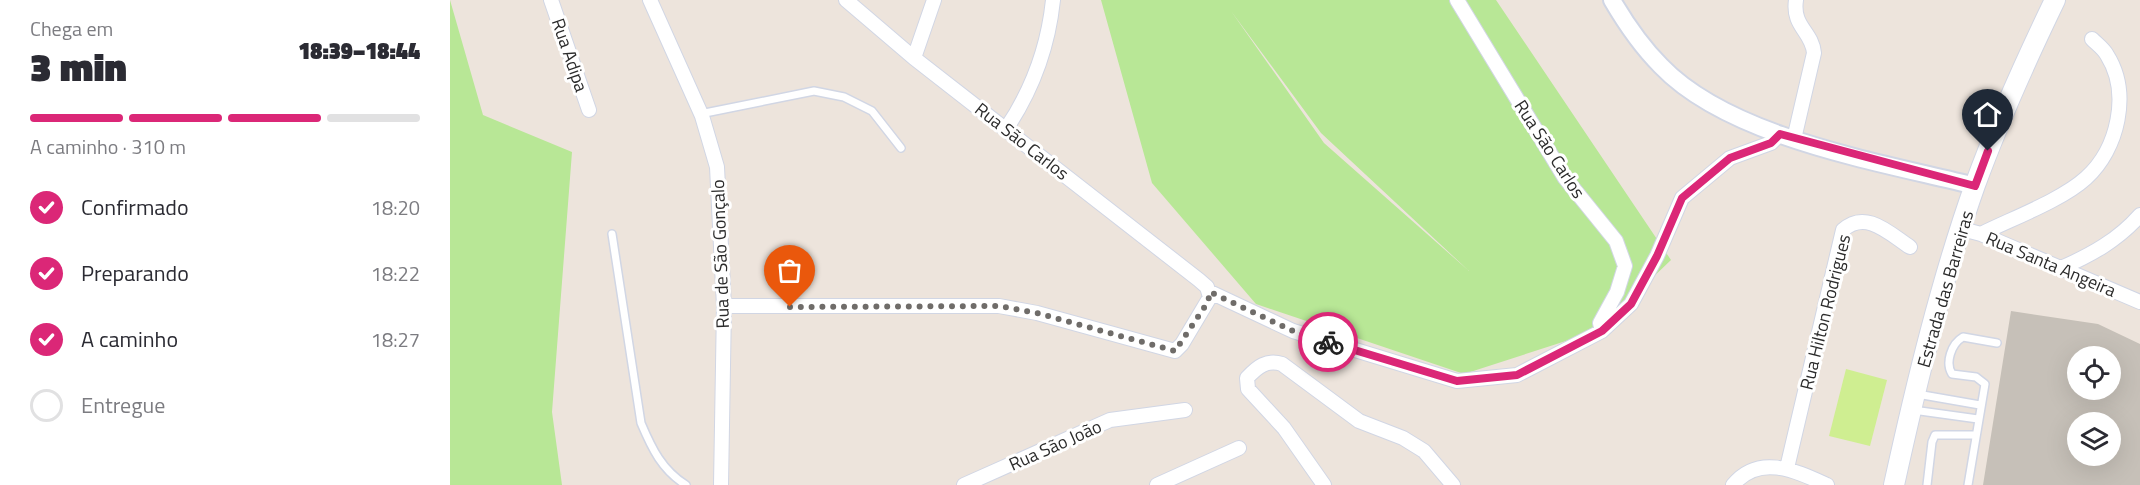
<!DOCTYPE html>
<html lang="pt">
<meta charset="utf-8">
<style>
:root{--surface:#fff;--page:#f2f2f3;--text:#2b2b33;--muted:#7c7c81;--line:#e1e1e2;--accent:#db2777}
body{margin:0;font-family:"Titillium Web",sans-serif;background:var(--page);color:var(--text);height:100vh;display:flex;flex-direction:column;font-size:22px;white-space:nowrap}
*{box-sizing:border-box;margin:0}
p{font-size:20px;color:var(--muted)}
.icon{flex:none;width:33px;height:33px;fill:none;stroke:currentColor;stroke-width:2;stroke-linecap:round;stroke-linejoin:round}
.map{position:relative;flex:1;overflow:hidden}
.panel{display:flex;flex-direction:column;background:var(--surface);width:450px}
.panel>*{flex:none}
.tools{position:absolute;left:1617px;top:346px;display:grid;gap:12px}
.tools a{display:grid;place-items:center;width:54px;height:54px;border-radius:50%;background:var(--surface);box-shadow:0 6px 24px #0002;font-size:30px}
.pin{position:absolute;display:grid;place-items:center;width:51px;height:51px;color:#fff;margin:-62px -26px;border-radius:50% 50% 50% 0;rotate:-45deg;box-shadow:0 0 6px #0007}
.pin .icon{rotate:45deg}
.courier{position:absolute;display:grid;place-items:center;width:60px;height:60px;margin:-30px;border:4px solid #db2777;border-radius:50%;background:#fff;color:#222;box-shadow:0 2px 8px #0007}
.summary em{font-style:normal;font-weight:800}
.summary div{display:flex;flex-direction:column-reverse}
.summary{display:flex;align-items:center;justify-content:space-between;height:102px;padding:0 30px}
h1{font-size:39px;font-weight:800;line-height:45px}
.bar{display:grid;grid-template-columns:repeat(4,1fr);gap:9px 6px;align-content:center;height:72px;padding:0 30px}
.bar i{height:8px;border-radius:4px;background:var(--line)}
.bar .active{background:var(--accent)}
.bar p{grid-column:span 4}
ol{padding:0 30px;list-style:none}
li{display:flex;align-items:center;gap:18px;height:66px}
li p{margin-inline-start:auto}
li .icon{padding:6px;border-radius:50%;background:var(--accent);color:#fff;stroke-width:4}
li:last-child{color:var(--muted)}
li i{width:33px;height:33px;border:3px solid var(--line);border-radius:50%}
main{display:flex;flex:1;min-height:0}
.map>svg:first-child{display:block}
.green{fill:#b8e796;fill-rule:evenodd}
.pitch{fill:#cfee91}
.building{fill:#c6c0b8;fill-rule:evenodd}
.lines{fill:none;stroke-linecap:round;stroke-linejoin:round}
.service-casing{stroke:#d1d6e4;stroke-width:10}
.minor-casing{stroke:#d1d6e4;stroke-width:16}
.tertiary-casing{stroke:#d1d6e4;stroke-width:20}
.secondary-casing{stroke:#d1d6e4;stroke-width:22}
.service{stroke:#fff;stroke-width:7}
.minor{stroke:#fff;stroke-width:14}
.tertiary{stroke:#fff;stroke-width:16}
.secondary{stroke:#fff;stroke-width:20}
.done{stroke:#6f6c69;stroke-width:6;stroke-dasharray:0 10.8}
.route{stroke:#db2777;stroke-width:8}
.labels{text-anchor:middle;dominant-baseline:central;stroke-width:6;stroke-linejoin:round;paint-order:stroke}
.street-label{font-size:18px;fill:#2b2b2b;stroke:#fff}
</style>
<main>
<section class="panel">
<div class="summary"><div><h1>3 min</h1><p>Chega em</p></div><em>18:39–18:44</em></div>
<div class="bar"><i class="active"></i><i class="active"></i><i class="active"></i><i></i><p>A caminho · 310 m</p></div>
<ol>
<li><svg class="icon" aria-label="check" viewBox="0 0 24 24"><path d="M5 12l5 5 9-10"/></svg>Confirmado<p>18:20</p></li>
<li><svg class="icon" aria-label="check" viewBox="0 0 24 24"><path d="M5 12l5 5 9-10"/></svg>Preparando<p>18:22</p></li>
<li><svg class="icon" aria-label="check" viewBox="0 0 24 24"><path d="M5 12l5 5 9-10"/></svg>A caminho<p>18:27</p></li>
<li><i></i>Entregue</li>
</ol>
</section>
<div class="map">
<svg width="1690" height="485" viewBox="0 0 1690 485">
<rect width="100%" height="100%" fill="#ede4dc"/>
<!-- green -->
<path class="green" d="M0,0L33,115L122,152L102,412L112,485H0Z
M651,0H1046L1221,260L1147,331L1014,374L806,304L702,183ZM781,11L871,133L1019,271L874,143Z"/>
<!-- pitch -->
<path class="pitch" d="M1396,369L1437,380L1420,446L1379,436Z"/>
<!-- building -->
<path class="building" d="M1561,311L1648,324L1690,344V485H1533ZM1628,357H1660V390H1628ZM1628,423H1660V456H1628Z"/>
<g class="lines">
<!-- service casing -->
<g class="service-casing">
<path id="service" d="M250,114L364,91L394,97L422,111L451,148
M162,234L191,423C202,449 212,470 236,485
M1467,394L1530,405
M1463,410L1528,419
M1477,485L1482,442L1485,435H1525
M1518,485L1535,384L1526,377L1502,374C1495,363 1501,344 1513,337L1547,343"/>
</g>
<!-- minor casing -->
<g class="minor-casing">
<path id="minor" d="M101,0L139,110
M200,0L252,116L267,167L274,306L271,485
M1007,0L1115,178L1166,241L1175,266L1167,292L1150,323L1152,331
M464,58L484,0
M556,129C583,89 598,48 603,0
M1344,139L1364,53C1362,31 1342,27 1346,0
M1512,229L1531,234L1690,302
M1531,234C1561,219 1612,200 1636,178C1668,149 1681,93 1657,55C1654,49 1647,44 1642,39
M1611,268C1641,255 1668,240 1690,215
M760,292L843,331L1007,381L1067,375L1152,331L1181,304L1207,256L1232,198L1280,158L1321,143L1330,134
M274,306H549L587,313L725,351L732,344L760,297L757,287L749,280L464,58L396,0
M1337,468L1393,230C1416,209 1440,234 1460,247
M514,485L660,420L735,410
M707,485L789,448
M874,485L834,428L798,389L797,378C807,367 817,359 832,364L909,421L953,438L974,451L1003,485
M1283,485C1309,453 1346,471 1377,485"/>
</g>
<!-- tertiary casing -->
<g class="tertiary-casing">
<path id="tertiary" d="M1162,0C1176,24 1192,47 1211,66C1280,138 1430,162 1525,186"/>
</g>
<!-- secondary casing -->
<g class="secondary-casing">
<path id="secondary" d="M1444,485C1466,385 1491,281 1525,185C1548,122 1576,60 1605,0"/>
</g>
<!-- service -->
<use href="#service" class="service"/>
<!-- minor -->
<use href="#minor" class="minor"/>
<!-- tertiary -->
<use href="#tertiary" class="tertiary"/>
<!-- secondary -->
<use href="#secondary" class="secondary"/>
</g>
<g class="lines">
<!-- done -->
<path class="done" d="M340,307L549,306L587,313L725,351L758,302L760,292L843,331L878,342"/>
<!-- route -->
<path class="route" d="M878,342L1007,381L1067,375L1152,331L1181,304L1207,256L1232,198L1280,158L1321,143L1330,134L1525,186L1538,151"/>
</g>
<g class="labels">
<!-- street labels -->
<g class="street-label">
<text transform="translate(120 55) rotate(71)">Rua Adipa</text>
<text transform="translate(572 141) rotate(38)">Rua São Carlos</text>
<text transform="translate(1100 149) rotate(57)">Rua São Carlos</text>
<text transform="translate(270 254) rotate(-92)">Rua de São Gonçalo</text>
<text transform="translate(1601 264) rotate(23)">Rua Santa Angeira</text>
<text transform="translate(1495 289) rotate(-74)">Estrada das Barreiras</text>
<text transform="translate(1375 312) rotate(-76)">Rua Hilton Rodrigues</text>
<text transform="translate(605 445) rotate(-24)">Rua São João</text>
</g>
</g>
</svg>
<div class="tools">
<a><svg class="icon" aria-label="locate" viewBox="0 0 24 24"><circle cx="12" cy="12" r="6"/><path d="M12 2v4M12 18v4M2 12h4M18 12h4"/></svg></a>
<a><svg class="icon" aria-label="layers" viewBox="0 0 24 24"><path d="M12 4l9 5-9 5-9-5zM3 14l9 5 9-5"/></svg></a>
</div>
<div class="pin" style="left:340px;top:307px;background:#ea580c"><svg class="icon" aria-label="bag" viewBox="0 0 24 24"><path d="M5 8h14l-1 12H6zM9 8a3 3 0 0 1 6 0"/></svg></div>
<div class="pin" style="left:1538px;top:151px;background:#1f2937"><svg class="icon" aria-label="home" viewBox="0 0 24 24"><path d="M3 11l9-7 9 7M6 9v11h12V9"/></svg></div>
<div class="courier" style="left:878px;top:342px"><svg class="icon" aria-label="bike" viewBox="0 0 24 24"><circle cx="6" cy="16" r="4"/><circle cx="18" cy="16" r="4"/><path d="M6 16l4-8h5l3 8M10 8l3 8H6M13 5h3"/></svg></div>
</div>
</main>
